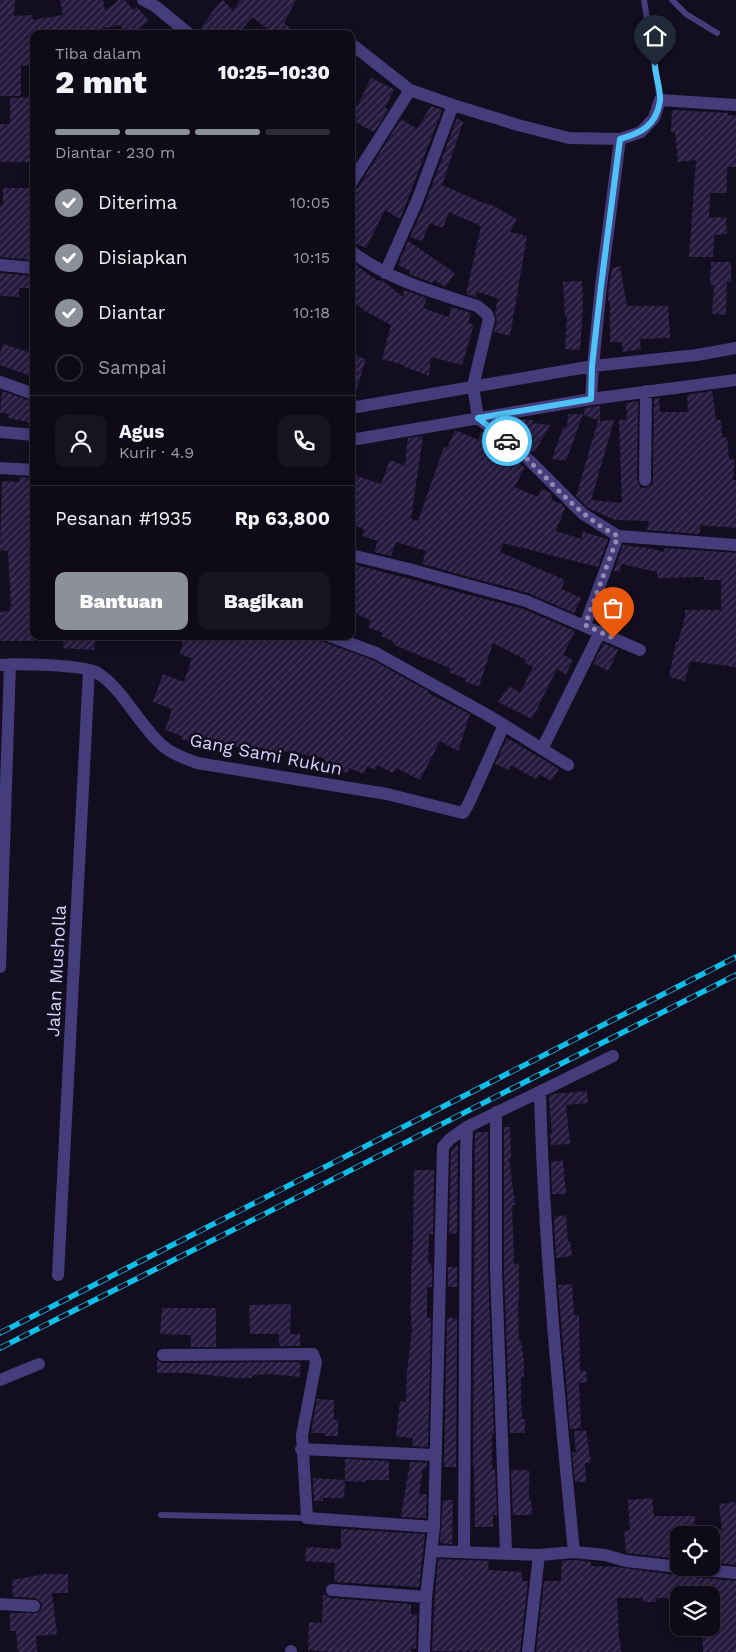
<!DOCTYPE html>
<html lang="id">
<meta charset="utf-8">
<style>
:root{--surface:#0e0a17;--page:#171320;--text:#f1f3f6;--muted:#9b9aa1;--line:#2e2b36;--accent:#8c9099}
body{margin:0;font-family:"Work Sans",sans-serif;background:var(--page);color:var(--text);height:100vh;display:flex;flex-direction:column;font-size:19px;white-space:nowrap}
*{box-sizing:border-box;margin:0}
p{font-size:16px;color:var(--muted)}
.icon{flex:none;width:28px;height:28px;fill:none;stroke:currentColor;stroke-width:2;stroke-linecap:round;stroke-linejoin:round}
.map{position:relative;flex:1;overflow:hidden}
.panel{position:absolute;left:30px;top:30px;width:325px;height:610px;display:flex;flex-direction:column;background:var(--surface);border-radius:10px;box-shadow:0 2px 12px #0003,0 0 0 1px var(--line)}
.panel>*{flex:none}
.controls{position:absolute;left:670px;top:1526px;display:grid;gap:10px}
.controls a{display:grid;place-items:center;width:50px;height:50px;border-radius:10px;background:var(--surface);box-shadow:0 2px 12px #0003,0 0 0 1px var(--line);font-size:25px}
.pin{position:absolute;display:grid;place-items:center;width:42px;height:42px;color:#fff;margin:-51px -21px;border-radius:50% 50% 50% 0;rotate:-45deg;box-shadow:0 0 5px #0007}
.pin .icon{rotate:45deg}
.courier{position:absolute;display:grid;place-items:center;width:50px;height:50px;margin:-25px;border:4px solid #4fc3f7;border-radius:50%;background:#fff;color:#222;box-shadow:0 1px 6px #0007}
.head em{font-style:normal;font-weight:800}
.head div{display:flex;flex-direction:column-reverse}
.head{display:flex;align-items:center;justify-content:space-between;height:85px;padding:0 25px}
h1{font-size:32px;font-weight:800;line-height:38px}
.bar{display:grid;grid-template-columns:repeat(4,1fr);gap:8px 5px;align-content:center;height:60px;padding:0 25px}
.bar i{height:6px;border-radius:4px;background:var(--line)}
.bar .selected{background:var(--accent)}
.bar p{grid-column:span 4}
.line{display:flex;align-items:center;gap:12px;padding:0 25px;border-top:1px solid var(--line)}
.line div{flex:1}
.round{display:grid;place-items:center;flex:none;width:52px;height:52px;border-radius:10px;background:var(--page)}
ol{padding:0 25px;list-style:none}
li{display:flex;align-items:center;gap:15px;height:55px}
li p{margin-inline-start:auto}
li .icon{padding:5px;border-radius:50%;background:var(--accent);color:#fff;stroke-width:4}
li:last-child{color:var(--muted)}
li i{width:28px;height:28px;border:2px solid var(--line);border-radius:50%}
.action{display:flex;gap:10px;margin-top:auto;padding:10px 25px}
.action a{flex:1;height:58px;border-radius:10px;background:var(--accent);color:#fff;font-size:20px;font-weight:800;line-height:58px;text-align:center}
.action a+a{background:var(--page);color:var(--text)}
.map>svg:first-child{display:block}
.building{fill:url(#building-hatch)}
.lines{fill:none;stroke-linecap:round;stroke-linejoin:round}
.lane{stroke:#453c7b;stroke-width:6}
.street{stroke:#453c7b;stroke-width:12}
.rail-casing{stroke:#0fbee9;stroke-width:5.5}
.rail{stroke:#130e1f;stroke-width:4;stroke-dasharray:11;stroke-linecap:butt}
.done{stroke:#948caf;stroke-width:5;stroke-dasharray:0 9}
.route{stroke:#4fc3f7;stroke-width:6}
.labels{text-anchor:middle;dominant-baseline:central;stroke-width:5;stroke-linejoin:round;paint-order:stroke}
.street-label{font-size:18px;fill:#d9d0fc;stroke:#130e1f}
</style>
<div class="map">
<svg width="736" height="1652" viewBox="0 0 736 1652">
<defs>
<pattern id="building-hatch" width="6" height="6" patternUnits="userSpaceOnUse" patternTransform="scale(1.25)"><rect width="6" height="6" fill="#261b3f"/><path d="M-1 1l2-2M0 6l6-6M5 7l2-2" fill="none" stroke="#453b5c"/></pattern>
</defs>
<rect width="100%" height="100%" fill="#130e1f"/>
<!-- building -->
<path class="building" d="M0,0H15L14,16L32,15L33,20L63,15L60,0H103L105,11L119,0H125L133,10L137,7L149,21L133,34H126L120,25L75,34H33L34,65L21,66V96H0Z
M223,0L233,11L240,0H296L284,23L298,34H274L252,17L238,34H197L215,8Z
M371,78L394,89L385,108L388,110L374,132L351,120V105L357,107Z
M34,97V162H0V124H10V98Z
M431,106L442,110L400,219L385,210L366,248L351,241V191L358,187L401,119L417,129Z
M672,110L728,113V115L736,116V167H728L727,170V193H710L709,218L726,217L727,234L714,235L713,257H689L696,160L678,162L675,132H671Z
M457,118L463,122L442,185L481,202L497,207V208L517,219L510,232L527,236L510,336L494,332L497,321L495,313L498,298L477,292L476,297L466,294L481,226L449,212L443,228L430,223L422,241L410,237L425,204Z
M3,188H32L34,190V260L0,257V205H3Z
M408,241L455,273L445,287L434,280L433,283L409,274L410,271L398,265Z
M351,261L376,280L383,281L403,297L404,290L427,298L423,308L449,317L451,307L471,313L468,323L474,324L462,365L431,357L429,376L403,366V365L382,359L391,325L365,311L351,300Z
M711,262H731V282H727L726,315L712,314L714,285H710Z
M620,266L627,306H668L670,338L640,339L641,349L623,352L622,342H610V301L608,302L609,287L612,268Z
M0,273L34,276V288H19V297L0,296Z
M582,281L583,306L580,350L565,349L567,316H565L563,282Z
M3,344L34,354V377L0,365V354Z
M351,354L366,359L354,397H351Z
M2,391L34,402L32,423L8,418L9,414L0,413Z
M712,391L716,420H721L722,438L727,437L729,459L735,460L733,480H736V528L700,525V534L647,530L649,521L615,520L588,508L576,496L598,421L614,420L591,500L622,503L619,420H627L626,403L638,401L637,480L640,487L645,488L652,485L653,480L654,399L659,398L660,412H688L687,395Z
M600,406V421L584,415L585,408Z
M568,414H583L566,461L552,459L563,427L567,428Z
M520,419L533,420L532,423L550,425L534,453L517,439Z
M455,430L478,440L482,431L493,440L492,443L503,448L525,468L514,487L538,497L541,489L549,492L552,495L551,500L562,504L565,508L556,531L581,539L583,532L608,539L598,567L503,543L500,552L565,580L561,589L581,598L574,613L528,593L422,564L426,551L396,542L391,556L374,552L378,541L362,536L364,529L351,524V474L381,484L390,460L405,466L408,438L423,436L411,519L418,521L444,447L447,448Z
M19,477L34,478V641H0V612L9,611V607H11L8,551L0,550L2,481L19,482Z
M623,545L643,548L644,547L664,552L665,548L736,553V667L690,661L685,681L669,677L676,642H678L685,617V610H721V580H704V577L657,578V572L621,564L620,572L614,571Z
M356,565L523,609L575,631L563,655L573,660L566,674L557,669L532,719L498,702L509,686L520,693L533,667L524,663L526,660L493,643L479,686L465,682L466,679L449,672L450,668L399,647L393,644L394,642L381,636L383,633L368,627L371,621L351,611V576Z
M64,636L95,639L94,650L63,648Z
M184,636H307L373,660L428,691V693L470,714L458,751L440,741L420,780L396,768L393,773L377,765L375,770L367,766L364,774L349,768L347,773L332,768L333,764L324,761V758L282,751L280,759L261,755V753L251,752V749L225,745L223,749L211,745L209,752L197,748L198,745L182,739V736L165,730L172,709L153,702L163,674L184,682L192,658L180,654Z
M604,643L618,650L608,671L593,663Z
M507,738L559,769L551,781L539,774L536,779L511,765L509,770L495,764Z
M587,1091L588,1103L566,1105L570,1144L551,1145L550,1134H552L549,1096L553,1094Z
M504,1127H510L511,1159H509L515,1205H512L514,1264H519V1302H518L519,1341H521L524,1361V1377H521V1403L522,1419H525V1433H510L504,1270Z
M475,1132H488V1270L494,1434H492V1466L493,1469L495,1470L497,1515H493V1527H475L474,1466H473Z
M458,1144L457,1233L449,1234L451,1150Z
M563,1160L566,1194H552L551,1162Z
M414,1170H434L433,1234H429L428,1263H431V1267H432V1287H427V1318H431L428,1447L412,1446L413,1438L396,1437L400,1401L406,1402L407,1371L412,1330L410,1302H411V1273L413,1242Z
M566,1215L568,1241H570L572,1256L556,1258L554,1217Z
M448,1267H457V1287H448Z
M572,1284L574,1315H579L580,1371H586L587,1382L579,1383L581,1428L570,1429L558,1285Z
M291,1304L290,1334H300V1346H279V1334H250L249,1305Z
M162,1308H216V1347H191V1335L160,1334Z
M447,1318H457L456,1467H444Z
M157,1360L163,1363L300,1362V1377L271,1374L252,1375V1378H237L189,1373H157Z
M317,1399L334,1400V1420H338V1436H325V1433H311Z
M586,1430L591,1463H585L586,1482H575L572,1452H576L574,1431Z
M345,1459L389,1461V1480H366V1482L345,1481Z
M410,1462L427,1463V1468H423L419,1494H427L426,1518L401,1517Z
M511,1470H529V1500H531L532,1515H513Z
M313,1478L345,1480L344,1498H323V1501H314Z
M652,1498L654,1516H695V1535H679V1559L626,1553L624,1531L630,1530L628,1500Z
M443,1500H453L452,1544L440,1543Z
M736,1502V1565L711,1562V1530H722L719,1504Z
M341,1529L425,1534L419,1587L334,1582L335,1563L305,1561L306,1547L341,1549Z
M438,1559L489,1561L488,1570L522,1572V1581H528L520,1652L432,1651L435,1594Z
M574,1560L591,1562V1566L617,1567L682,1576L736,1581V1652H703L702,1628H711V1595H679V1598H656V1602H643V1598H617L619,1640H620L621,1652H536L544,1581H561L562,1561Z
M46,1574H68V1593H52L57,1634L36,1636L37,1652H18L16,1631H10V1613H37L41,1610L42,1606L41,1602L35,1598L13,1597L12,1580Z
M323,1594L331,1598L411,1604V1614L417,1615L416,1649L411,1648V1652H334L308,1650L309,1622L322,1623Z"/>
<g class="lines">
<!-- lane -->
<path class="lane" d="M644,0L660,100
M672,0L686,14L717,33
M161,1515L307,1518"/>
<!-- street -->
<path class="street" d="M143,0L155,6L189,34
M354,46L410,90L453,105L518,125L569,138L620,139L641,132L654,118L660,100L736,105
M351,183L410,90
M351,251C387,279 435,293 477,306L487,314L489,319L473,386L478,418L522,453L583,514L618,536L736,545
M0,265L34,268
M385,273L417,201L453,105
M0,382L34,394
M591,399L593,366L601,286L620,139
M351,408L593,366L697,355L736,348
M0,432L34,435
M351,440L591,399L736,380
M0,468L34,470
M645,480L646,391
M351,555L409,569L526,601L640,650
M585,625L618,536
M330,636L376,653L491,717L568,765
M0,665C17,663 82,665 96,672C122,687 140,727 163,746C173,755 185,758 197,763L387,794L463,813L468,805L504,725
M542,749L600,632
M0,967L10,664
M540,1093C544,1246 559,1399 574,1552
M496,1112V1270L506,1553
M58,1275L89,670
M163,1355L313,1354L316,1362L302,1435L307,1518L434,1527
M0,1380L39,1364
M301,1449L435,1455
M431,1551L539,1555L574,1552L605,1555L626,1561L679,1567
M464,1552L466,1154L467,1127
M683,1568L736,1573
M332,1590L426,1597
M0,1604L34,1606
M291,1652V1651
M424,1652L426,1597L434,1527L443,1147L450,1139L467,1127L613,1056
M528,1652L539,1555"/>
<!-- rail casing -->
<g class="rail-casing">
<path id="rail" d="M0,1333L736,957
M0,1348L736,975"/>
</g>
<!-- rail -->
<use href="#rail" class="rail"/>
</g>
<g class="lines">
<!-- done -->
<path class="done" d="M507,441C545,472 573,514 618,536L585,625L613,638"/>
<!-- route -->
<path class="route" d="M507,441L478,418L591,399L592,366L601,286L620,139C641,133 656,126 660,101C661,91 656,77 655,66"/>
</g>
<g class="labels">
<!-- street labels -->
<g class="street-label">
<text transform="translate(266 754) rotate(11)">Gang Sami Rukun</text>
<text transform="translate(56 971) rotate(-87)">Jalan Musholla</text>
</g>
</g>
</svg>
<div class="controls">
<a><svg class="icon" aria-label="locate" viewBox="0 0 24 24"><circle cx="12" cy="12" r="6"/><path d="M12 2v4M12 18v4M2 12h4M18 12h4"/></svg></a>
<a><svg class="icon" aria-label="layers" viewBox="0 0 24 24"><path d="M12 4l9 5-9 5-9-5zM3 14l9 5 9-5"/></svg></a>
</div>
<div class="pin" style="left:613px;top:638px;background:#ea580c"><svg class="icon" aria-label="bag" viewBox="0 0 24 24"><path d="M5 8h14l-1 12H6zM9 8a3 3 0 0 1 6 0"/></svg></div>
<div class="pin" style="left:655px;top:66px;background:#1f2937"><svg class="icon" aria-label="home" viewBox="0 0 24 24"><path d="M3 11l9-7 9 7M6 9v11h12V9"/></svg></div>
<div class="courier" style="left:507px;top:441px"><svg class="icon" aria-label="car" viewBox="0 0 24 24"><path d="M5 17H2v-5l4-1 3-4h7l3 4 3 1v5h-3M9 17h6M6 11h13"/><circle cx="7" cy="17" r="2"/><circle cx="17" cy="17" r="2"/></svg></div>
<section class="panel">
<div class="head"><div><h1>2 mnt</h1><p>Tiba dalam</p></div><em>10:25–10:30</em></div>
<div class="bar"><i class="selected"></i><i class="selected"></i><i class="selected"></i><i></i><p>Diantar · 230 m</p></div>
<ol>
<li><svg class="icon" aria-label="check" viewBox="0 0 24 24"><path d="M5 12l5 5 9-10"/></svg>Diterima<p>10:05</p></li>
<li><svg class="icon" aria-label="check" viewBox="0 0 24 24"><path d="M5 12l5 5 9-10"/></svg>Disiapkan<p>10:15</p></li>
<li><svg class="icon" aria-label="check" viewBox="0 0 24 24"><path d="M5 12l5 5 9-10"/></svg>Diantar<p>10:18</p></li>
<li><i></i>Sampai</li>
</ol>
<div class="line" style="height:90px"><a class="round"><svg class="icon" aria-label="person" viewBox="0 0 24 24"><circle cx="12" cy="8" r="4"/><path d="M4 21q1-7 8-7t8 7"/></svg></a><div><b>Agus</b><p>Kurir · 4.9</p></div><a class="round"><svg class="icon" aria-label="phone" viewBox="0 0 24 24"><path d="M5 4h4l2 5-3 2q2 4 5 5l2-3 5 2v4C11 20 4 13 5 4z"/></svg></a></div>
<div class="line" style="height:65px"><div>Pesanan #1935</div><b>Rp 63,800</b></div>
<div class="action"><a>Bantuan</a><a>Bagikan</a></div>
</section>
</div>
